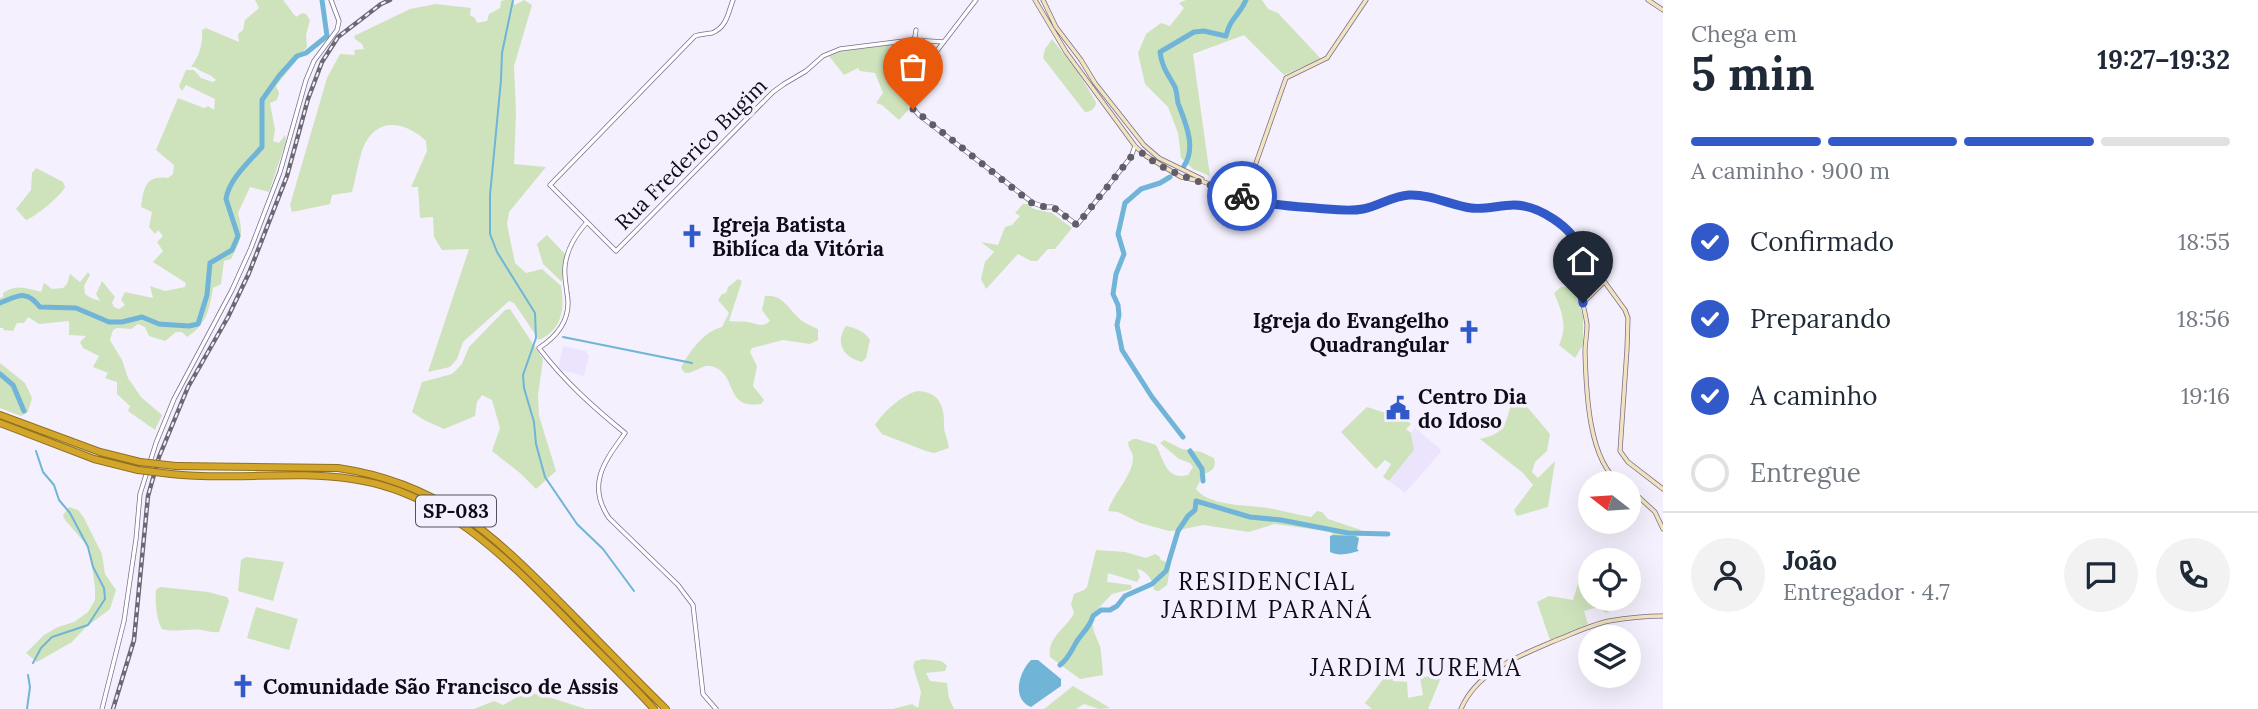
<!DOCTYPE html>
<html lang="pt">
<meta charset="utf-8">
<style>
:root{--surface:#fff;--page:#f2f2f3;--text:#1f2937;--muted:#747a83;--line:#e0e1e3;--accent:#3259c9}
body{margin:0;font-family:Lora,serif;background:var(--page);color:var(--text);height:100vh;display:flex;flex-direction:column;font-size:26px;white-space:nowrap}
*{box-sizing:border-box;margin:0}
p{font-size:23px;color:var(--muted)}
.icon{flex:none;width:38px;height:38px;fill:none;stroke:currentColor;stroke-width:2;stroke-linecap:round;stroke-linejoin:round}
.map{position:relative;flex:1;overflow:hidden}
.details{display:flex;flex-direction:column;background:var(--surface);width:595px}
.details>*{flex:none}
.needle{width:46px;rotate:287deg}
.fabs{position:absolute;left:1578px;top:471px;display:grid;gap:14px}
.fabs a{display:grid;place-items:center;width:63px;height:63px;border-radius:50%;background:var(--surface);box-shadow:0 7px 28px #0002;font-size:35px}
.pin{position:absolute;display:grid;place-items:center;width:60px;height:60px;color:#fff;margin:-72px -30px;border-radius:50% 50% 50% 0;rotate:-45deg;box-shadow:0 0 7px #0007}
.pin .icon{rotate:45deg}
.courier{position:absolute;display:grid;place-items:center;width:70px;height:70px;margin:-35px;border:5px solid #3259c9;border-radius:50%;background:#fff;color:#222;box-shadow:0 2px 9px #0007}
.summary em{font-style:normal;font-weight:700}
.summary div{display:flex;flex-direction:column-reverse}
.summary{display:flex;align-items:center;justify-content:space-between;height:119px;padding:0 28px}
h1{font-size:46px;font-weight:700;line-height:52px}
.bar{display:grid;grid-template-columns:repeat(4,1fr);gap:10px 7px;align-content:center;height:84px;padding:0 28px}
.bar i{height:9px;border-radius:5px;background:var(--line)}
.bar .active{background:var(--accent)}
.bar p{grid-column:span 4}
.line{display:flex;align-items:center;gap:18px;padding:0 28px;border-top:2px solid var(--line)}
.line div{flex:1}
.round{display:grid;place-items:center;flex:none;width:74px;height:74px;border-radius:37px;background:var(--page)}
ol{padding:0 28px;list-style:none}
li{display:flex;align-items:center;gap:21px;height:77px}
li p{margin-inline-start:auto}
li .icon{padding:7px;border-radius:50%;background:var(--accent);color:#fff;stroke-width:4}
li:last-child{color:var(--muted)}
li i{width:38px;height:38px;border:4px solid var(--line);border-radius:50%}
main{display:flex;flex:1;min-height:0}
.map>svg:first-child{display:block}
.built{fill:#ece4fc}
.green{fill:#cee3bc}
.water{fill:#70b4d7}
.lines{fill:none;stroke-linecap:round;stroke-linejoin:round}
.stream{stroke:#70b4d7;stroke-width:2}
.river{stroke:#70b4d7;stroke-width:5}
.tertiary-casing{stroke:#796f8c;stroke-width:5}
.secondary-casing{stroke:#796f8c;stroke-width:5}
.motorway-casing{stroke:#8f7023;stroke-width:8}
.tertiary{stroke:#fff;stroke-width:3.5}
.secondary{stroke:#f2e4bf;stroke-width:3.5}
.motorway{stroke:#d3a62a;stroke-width:6}
.rail-casing{stroke:#6c6874;stroke-width:4.5}
.rail{stroke:#f4f0fd;stroke-width:2;stroke-dasharray:5;stroke-linecap:butt}
.motorway-bridge-casing{stroke:#8f7023;stroke-width:8;stroke-linecap:butt}
.motorway-bridge{stroke:#d3a62a;stroke-width:6}
.done{stroke:#605c68;stroke-width:7;stroke-dasharray:0 12.6}
.route{stroke:#3259c9;stroke-width:9}
.labels{text-anchor:middle;dominant-baseline:central;stroke-width:7;stroke-linejoin:round;paint-order:stroke}
.shield{fill:#f4f0fd;stroke:#54505c;stroke-width:2}
.shield-label{font-size:19px;font-weight:bold;fill:#100c17}
.street-label{font-size:21px;fill:#100c17;stroke:#f4f0fd}
.poi-label{font-size:21px;font-weight:bold;fill:#100c17;stroke:#f4f0fd;text-anchor:start}
.quarter-label{font-size:24px;letter-spacing:2px;fill:#100c17;stroke:#f4f0fd}
</style>
<main>
<div class="map">
<svg width="1663" height="709" viewBox="0 0 1663 709">
<rect width="100%" height="100%" fill="#f4f0fd"/>
<!-- built -->
<path class="built" d="M563,346L586,351L589,356L584,376L558,369Z
M1415,428L1440,449L1441,452L1405,493L1389,481L1414,450L1411,433Z"/>
<!-- green -->
<path class="green" d="M255,0H283L296,17L302,13L306,14L310,20L306,35L307,47L276,86L279,93L277,100L270,103L275,130L273,141L279,143L285,135L286,141L269,192L250,187L238,213C244,235 241,239 231,259L224,261L221,284L213,288C210,308 206,326 187,337L182,332H176L165,341L149,336L145,327L138,324L131,329L117,328L113,330L110,340L122,360L128,378L141,397L162,415L155,430L128,411L130,406L117,394V382L105,378L108,373L93,367L99,356L83,348L80,342L86,336L69,335V321L39,324L28,317L24,323H17L13,331L4,330L3,328H0V298L3,297V293C16,284 26,288 41,292L44,283L52,289L63,288L67,284L70,274L80,282L88,272L90,275L84,286L85,294L91,298L100,301L96,294L102,281L115,297L112,303L114,307L119,309L125,305L121,300L125,292L153,298L150,286L165,291L185,287L186,283L153,262L163,251L157,242L163,236L158,230L155,234L149,227L152,212L141,207C144,188 145,175 168,178L173,174L174,165L156,150L178,98L204,108L208,106L214,110L215,99L186,85L182,91L179,86L186,70H194L201,78L213,82L216,80C210,73 201,73 195,67H191C199,56 203,45 202,30L206,28L239,42L238,34L243,30L245,20L259,8Z
M505,0H512L515,5L524,0L532,5L514,66L516,113L514,164L546,167L509,212L507,224L515,263L526,273L542,269L561,286C565,309 562,330 539,340L514,303L509,301L463,342L457,359L450,367L428,372L469,249L442,250L434,237L433,217L420,218L418,187H411L427,151L426,141C405,121 376,116 363,148C358,162 356,178 352,192L332,195L330,204L292,212L290,205L327,78L340,54L355,55L354,50L364,49L362,44L355,39L354,36L410,9L436,4L471,8L470,15L475,18L477,23L487,21L489,14L500,8L501,1Z
M1186,0H1262L1268,9L1278,13L1321,59L1284,75L1244,35L1193,54L1210,176L1193,169L1181,158L1178,133L1168,107L1145,84L1138,53L1146,34L1161,23L1170,26L1184,8L1179,3Z
M1052,39L1078,72L1096,102C1096,108 1091,112 1085,112L1043,58L1045,49Z
M915,42L920,43L927,60C916,80 902,84 909,109L899,120L882,105L876,103L883,93L875,73L860,71L858,68L844,75L829,56L846,49Z
M36,168L63,182L65,187C63,194 34,218 26,220L16,209L31,190L32,173Z
M1023,204H1027L1034,209L1052,213L1072,228L1055,249H1048L1037,261H1031L1018,254L986,289L981,279L985,262L994,252L981,242L998,245L1005,227L1012,225L1020,216L1015,213Z
M547,235L565,254L562,282L543,264L537,244Z
M738,279L742,281L729,321C735,322 743,321 748,322C758,324 762,328 770,321L762,310L765,296C784,294 789,311 802,321C807,324 813,327 818,329V340L810,344L783,340L752,348L750,352L757,366L753,386L764,400L761,404C723,410 739,373 711,366C703,364 695,373 685,373L681,368C689,352 704,331 722,327L729,313L718,300L722,294L726,293L728,287Z
M1561,287H1571L1576,291L1583,317V345L1575,358L1559,345C1568,326 1562,312 1554,293Z
M510,309L543,359L538,396L539,416L556,471L536,489L520,473L492,451L500,428L492,400L482,395L477,402L475,416L444,429L424,420L412,412L422,382L452,374L462,364L469,347L505,310Z
M846,326C855,328 865,331 870,340L866,358L862,362C844,358 834,343 846,326Z
M0,363L25,383L32,398L28,412L21,416L0,408Z
M917,391C939,391 945,407 944,426C944,433 948,440 949,448L934,453L926,451L882,434L875,425C883,412 902,395 917,391Z
M1519,400L1522,401L1550,434L1547,451L1535,462L1532,472L1538,478L1555,461L1548,507L1517,516L1514,510L1533,485L1523,473L1480,439C1507,433 1505,423 1512,401Z
M1367,407L1392,415L1398,414L1411,424L1406,429L1411,433L1414,450L1389,481L1383,477L1391,464L1385,460L1376,469L1341,432Z
M1133,439H1137L1156,445C1164,460 1166,481 1188,475L1193,467L1190,463L1179,459L1160,443L1164,440L1182,449L1201,452L1214,458C1217,470 1211,470 1203,475L1196,489C1208,505 1242,505 1260,507C1277,509 1294,514 1311,517L1317,511L1322,512L1328,519L1361,530L1358,537L1333,535L1327,527L1318,530L1274,524L1249,532L1203,525L1179,530L1169,531L1140,523L1118,512L1108,511C1113,494 1133,475 1133,458C1133,451 1128,449 1128,442Z
M69,507L78,510L84,518L102,554L105,574L116,590L110,609L86,627L72,642L37,662L26,653L44,635L58,627L74,622L88,612L95,600V589L90,549L65,520L63,515Z
M1096,550L1125,552L1146,558L1155,554L1159,556L1161,560L1171,564L1167,585L1159,591L1154,590C1153,580 1147,571 1137,569L1140,577L1137,582L1108,573L1107,582L1131,585L1132,589L1112,594L1094,613C1090,627 1095,634 1100,646C1101,649 1103,671 1103,675L1080,679L1050,657C1047,637 1066,629 1074,613L1071,604L1074,594L1084,590L1087,587Z
M246,557L284,562L273,601L238,591L241,560Z
M1586,558H1604V560H1591V598L1624,599L1616,601L1610,611L1606,613L1598,607L1584,611L1588,624L1550,640L1537,602L1549,596L1573,600Z
M160,587L208,592L227,597L229,601L219,632C212,633 209,631 202,630C189,628 175,633 162,629C156,618 155,602 156,590Z
M256,607L298,619L289,650L247,638Z
M924,659C933,661 941,658 947,666L945,671L926,673L930,681L947,683L949,698L954,709H893L912,704L918,708L921,692L913,666L915,661Z
M1390,670L1393,681L1407,682L1408,698L1423,695L1420,678L1443,673L1428,709H1372L1365,703Z
M1073,686L1110,708L1099,709L1084,704L1076,709H1044Z
M529,694H539L586,709H474L494,701L503,705L519,696Z"/>
<!-- water -->
<path class="water" d="M1333,535L1355,536L1359,538L1357,549L1359,551C1351,553 1339,557 1330,552V536Z
M1031,660H1038L1061,679V686L1031,707C1011,699 1019,672 1031,660Z"/>
<g class="lines">
<!-- stream -->
<path class="stream" d="M513,0L502,53L501,80L490,195V234L497,252L535,313L536,338L523,375L524,388L534,422L536,444L545,477L577,524L603,549L634,591
M563,337L692,363
M33,663L41,648L52,637L88,625L105,599L104,588L93,567L88,547L70,513L59,500L54,485L43,472L36,451
M27,709L30,687L28,675"/>
<!-- river -->
<path class="river" d="M1184,166C1197,147 1185,122 1178,103C1177,98 1177,92 1175,87C1168,74 1162,68 1160,52L1194,32L1204,31L1226,36C1230,18 1239,16 1246,0
M1170,177L1160,183L1141,189L1125,203L1118,234L1124,254L1116,274L1113,294L1118,305L1119,315L1117,325L1122,350L1152,397L1183,437
M0,303C18,296 26,289 40,307L76,308L109,322H122L142,317L159,324L173,325L189,326L198,324L207,295L210,263L232,250L238,236L226,199C229,179 249,162 262,147V100L279,76L297,56L306,53L327,36L322,0
M0,374L13,385L24,411
M1190,451L1202,469L1203,481
M1060,665C1069,658 1071,651 1077,641C1083,632 1090,627 1093,616L1101,610H1110L1117,606L1125,596L1152,584L1166,571L1178,531L1188,516L1195,510L1196,501L1250,517L1281,520L1348,533L1388,534"/>
<!-- tertiary casing -->
<g class="tertiary-casing">
<path id="tertiary" d="M733,0C728,13 727,27 712,33C706,34 701,34 695,36L550,185L616,251L773,92L784,84L806,71L823,56L840,49L912,40L944,42
M976,0L913,82C907,95 909,105 919,115L1033,203L1045,207H1053L1077,225L1131,157L1135,146
M912,40L915,37L916,30
M922,40L931,60
M587,222C576,235 567,248 565,266C564,275 566,284 567,293C572,318 559,335 539,348C564,381 593,407 625,433C605,461 586,484 609,518L678,585L693,605L703,694L716,709
M102,709L124,621L136,539L140,494L156,443L174,399L232,290L251,248L280,172L306,80L314,61L337,30L339,21L331,0"/>
</g>
<!-- secondary casing -->
<g class="secondary-casing">
<path id="secondary" d="M1035,0L1066,52L1135,146L1146,156L1181,177L1201,181L1259,201L1277,206L1356,210L1406,195L1426,196L1470,208L1483,209L1513,205L1536,210L1555,220L1572,237L1625,310L1628,318L1627,349L1620,451L1628,462L1663,489
M1043,0L1056,27L1081,60L1095,83L1144,145L1159,158L1202,179
M1648,0L1663,10
M1244,197L1286,78L1327,58L1366,0
M1581,251C1585,268 1581,277 1582,294C1582,304 1586,315 1587,325C1587,334 1585,344 1585,352C1586,388 1588,463 1621,483
M1583,303L1603,283L1602,279
M1629,488L1655,512L1663,529
M1461,709C1477,671 1519,656 1554,641C1572,634 1590,625 1609,621C1627,618 1646,616 1663,616"/>
</g>
<!-- motorway casing -->
<g class="motorway-casing">
<path id="motorway" d="M0,415L100,452L140,462
M0,423L94,459L138,470
M176,466L338,468C440,483 491,533 561,603C596,638 630,674 666,709
M171,474C231,481 292,470 352,479C444,492 507,559 569,622C597,651 627,679 654,709"/>
</g>
<!-- tertiary -->
<use href="#tertiary" class="tertiary"/>
<!-- secondary -->
<use href="#secondary" class="secondary"/>
<!-- motorway -->
<use href="#motorway" class="motorway"/>
<!-- rail casing -->
<g class="rail-casing">
<path id="rail" d="M113,709L134,640L148,496L159,457L188,387L228,317L249,273L287,176L308,99L322,62L338,37L381,4L390,0"/>
</g>
<!-- rail -->
<use href="#rail" class="rail"/>
<!-- motorway-bridge casing -->
<g class="motorway-bridge-casing">
<path id="motorway-bridge" d="M140,462L176,466
M138,470L171,474"/>
</g>
<!-- motorway-bridge -->
<use href="#motorway-bridge" class="motorway-bridge"/>
</g>
<g class="lines">
<!-- done -->
<path class="done" d="M913,109L1033,204L1045,207H1053L1077,225L1131,157L1142,153C1171,177 1208,183 1242,196"/>
<!-- route -->
<path class="route" d="M1242,196C1267,205 1289,206 1315,208C1331,209 1347,212 1363,209C1379,206 1392,196 1409,195C1431,194 1450,205 1471,208C1486,210 1499,205 1514,205C1538,205 1573,227 1581,251C1587,268 1580,285 1583,303"/>
</g>
<!-- icons -->
<defs>
<g id="church-bare" transform="scale(1.89)"><path d="M-1.2-6h2.4v3.5h3.3v2.4h-3.3V6h-2.4V-.1h-3.3v-2.4h3.3Z" fill="#3259c9" stroke="#f4f0fd" stroke-width="2.5" paint-order="stroke"/></g>
<g id="civic-bare" transform="scale(1.89)"><path d="M-.6-6.5H3V-4.5H.6V-3L4-1V1h2V6H-6V1h2V-1L-.6-3ZM-1.2 2.5V6h2.4V2.5Z" fill="#3259c9" stroke="#f4f0fd" stroke-width="2.5" paint-order="stroke"/></g>
</defs>
<g fill-rule="evenodd">
<use href="#church-bare" x="692" y="236"/>
<use href="#church-bare" x="1469" y="332"/>
<use href="#civic-bare" x="1398" y="408"/>
<use href="#church-bare" x="243" y="686"/>
</g>
<g class="labels">
<!-- shield labels -->
<rect class="shield" x="416" y="495.5" width="80" height="31" rx="5"/>
<g class="shield-label">
<text x="456" y="511">SP-083</text>
</g>
<!-- street labels -->
<g class="street-label">
<text transform="translate(691 154) rotate(-45)">Rua Frederico Bugim</text>
</g>
<!-- poi labels -->
<g class="poi-label">
<text x="712" y="224">Igreja Batista<tspan x="712" dy="24">Biblíca da Vitória</tspan></text>
<text x="1449" y="320" text-anchor="end">Igreja do Evangelho<tspan x="1449" dy="24">Quadrangular</tspan></text>
<text x="1418" y="396">Centro Dia<tspan x="1418" dy="24">do Idoso</tspan></text>
<text x="263" y="686">Comunidade São Francisco de Assis</text>
</g>
<!-- quarter labels -->
<g class="quarter-label">
<text x="1267" y="581">RESIDENCIAL<tspan x="1267" dy="28">JARDIM PARANÁ</tspan></text>
<text x="1416" y="667">JARDIM JUREMA</text>
</g>
</g>
</svg>
<div class="fabs">
<a><svg class="needle" viewBox="-14 -14 28 28"><path d="M0-13l5 13h-10z" fill="#e53935"/><path d="M0 13l5-13h-10z" fill="#747a83"/></svg></a>
<a><svg class="icon" aria-label="locate" viewBox="0 0 24 24"><circle cx="12" cy="12" r="6"/><path d="M12 2v4M12 18v4M2 12h4M18 12h4"/></svg></a>
<a><svg class="icon" aria-label="layers" viewBox="0 0 24 24"><path d="M12 4l9 5-9 5-9-5zM3 14l9 5 9-5"/></svg></a>
</div>
<div class="pin" style="left:913px;top:109px;background:#ea580c"><svg class="icon" aria-label="bag" viewBox="0 0 24 24"><path d="M5 8h14l-1 12H6zM9 8a3 3 0 0 1 6 0"/></svg></div>
<div class="pin" style="left:1583px;top:303px;background:#1f2937"><svg class="icon" aria-label="home" viewBox="0 0 24 24"><path d="M3 11l9-7 9 7M6 9v11h12V9"/></svg></div>
<div class="courier" style="left:1242px;top:196px"><svg class="icon" aria-label="bike" viewBox="0 0 24 24"><circle cx="6" cy="16" r="4"/><circle cx="18" cy="16" r="4"/><path d="M6 16l4-8h5l3 8M10 8l3 8H6M13 5h3"/></svg></div>
</div>
<section class="details">
<div class="summary"><div><h1>5 min</h1><p>Chega em</p></div><em>19:27–19:32</em></div>
<div class="bar"><i class="active"></i><i class="active"></i><i class="active"></i><i></i><p>A caminho · 900 m</p></div>
<ol>
<li><svg class="icon" aria-label="check" viewBox="0 0 24 24"><path d="M5 12l5 5 9-10"/></svg>Confirmado<p>18:55</p></li>
<li><svg class="icon" aria-label="check" viewBox="0 0 24 24"><path d="M5 12l5 5 9-10"/></svg>Preparando<p>18:56</p></li>
<li><svg class="icon" aria-label="check" viewBox="0 0 24 24"><path d="M5 12l5 5 9-10"/></svg>A caminho<p>19:16</p></li>
<li><i></i>Entregue</li>
</ol>
<div class="line" style="height:126px"><a class="round"><svg class="icon" aria-label="person" viewBox="0 0 24 24"><circle cx="12" cy="8" r="4"/><path d="M4 21q1-7 8-7t8 7"/></svg></a><div><b>João</b><p>Entregador · 4.7</p></div><a class="round"><svg class="icon" aria-label="chat" viewBox="0 0 24 24"><path d="M4 5h16v11H9l-5 4z"/></svg></a><a class="round"><svg class="icon" aria-label="phone" viewBox="0 0 24 24"><path d="M5 4h4l2 5-3 2q2 4 5 5l2-3 5 2v4C11 20 4 13 5 4z"/></svg></a></div>
</section>
</main>
